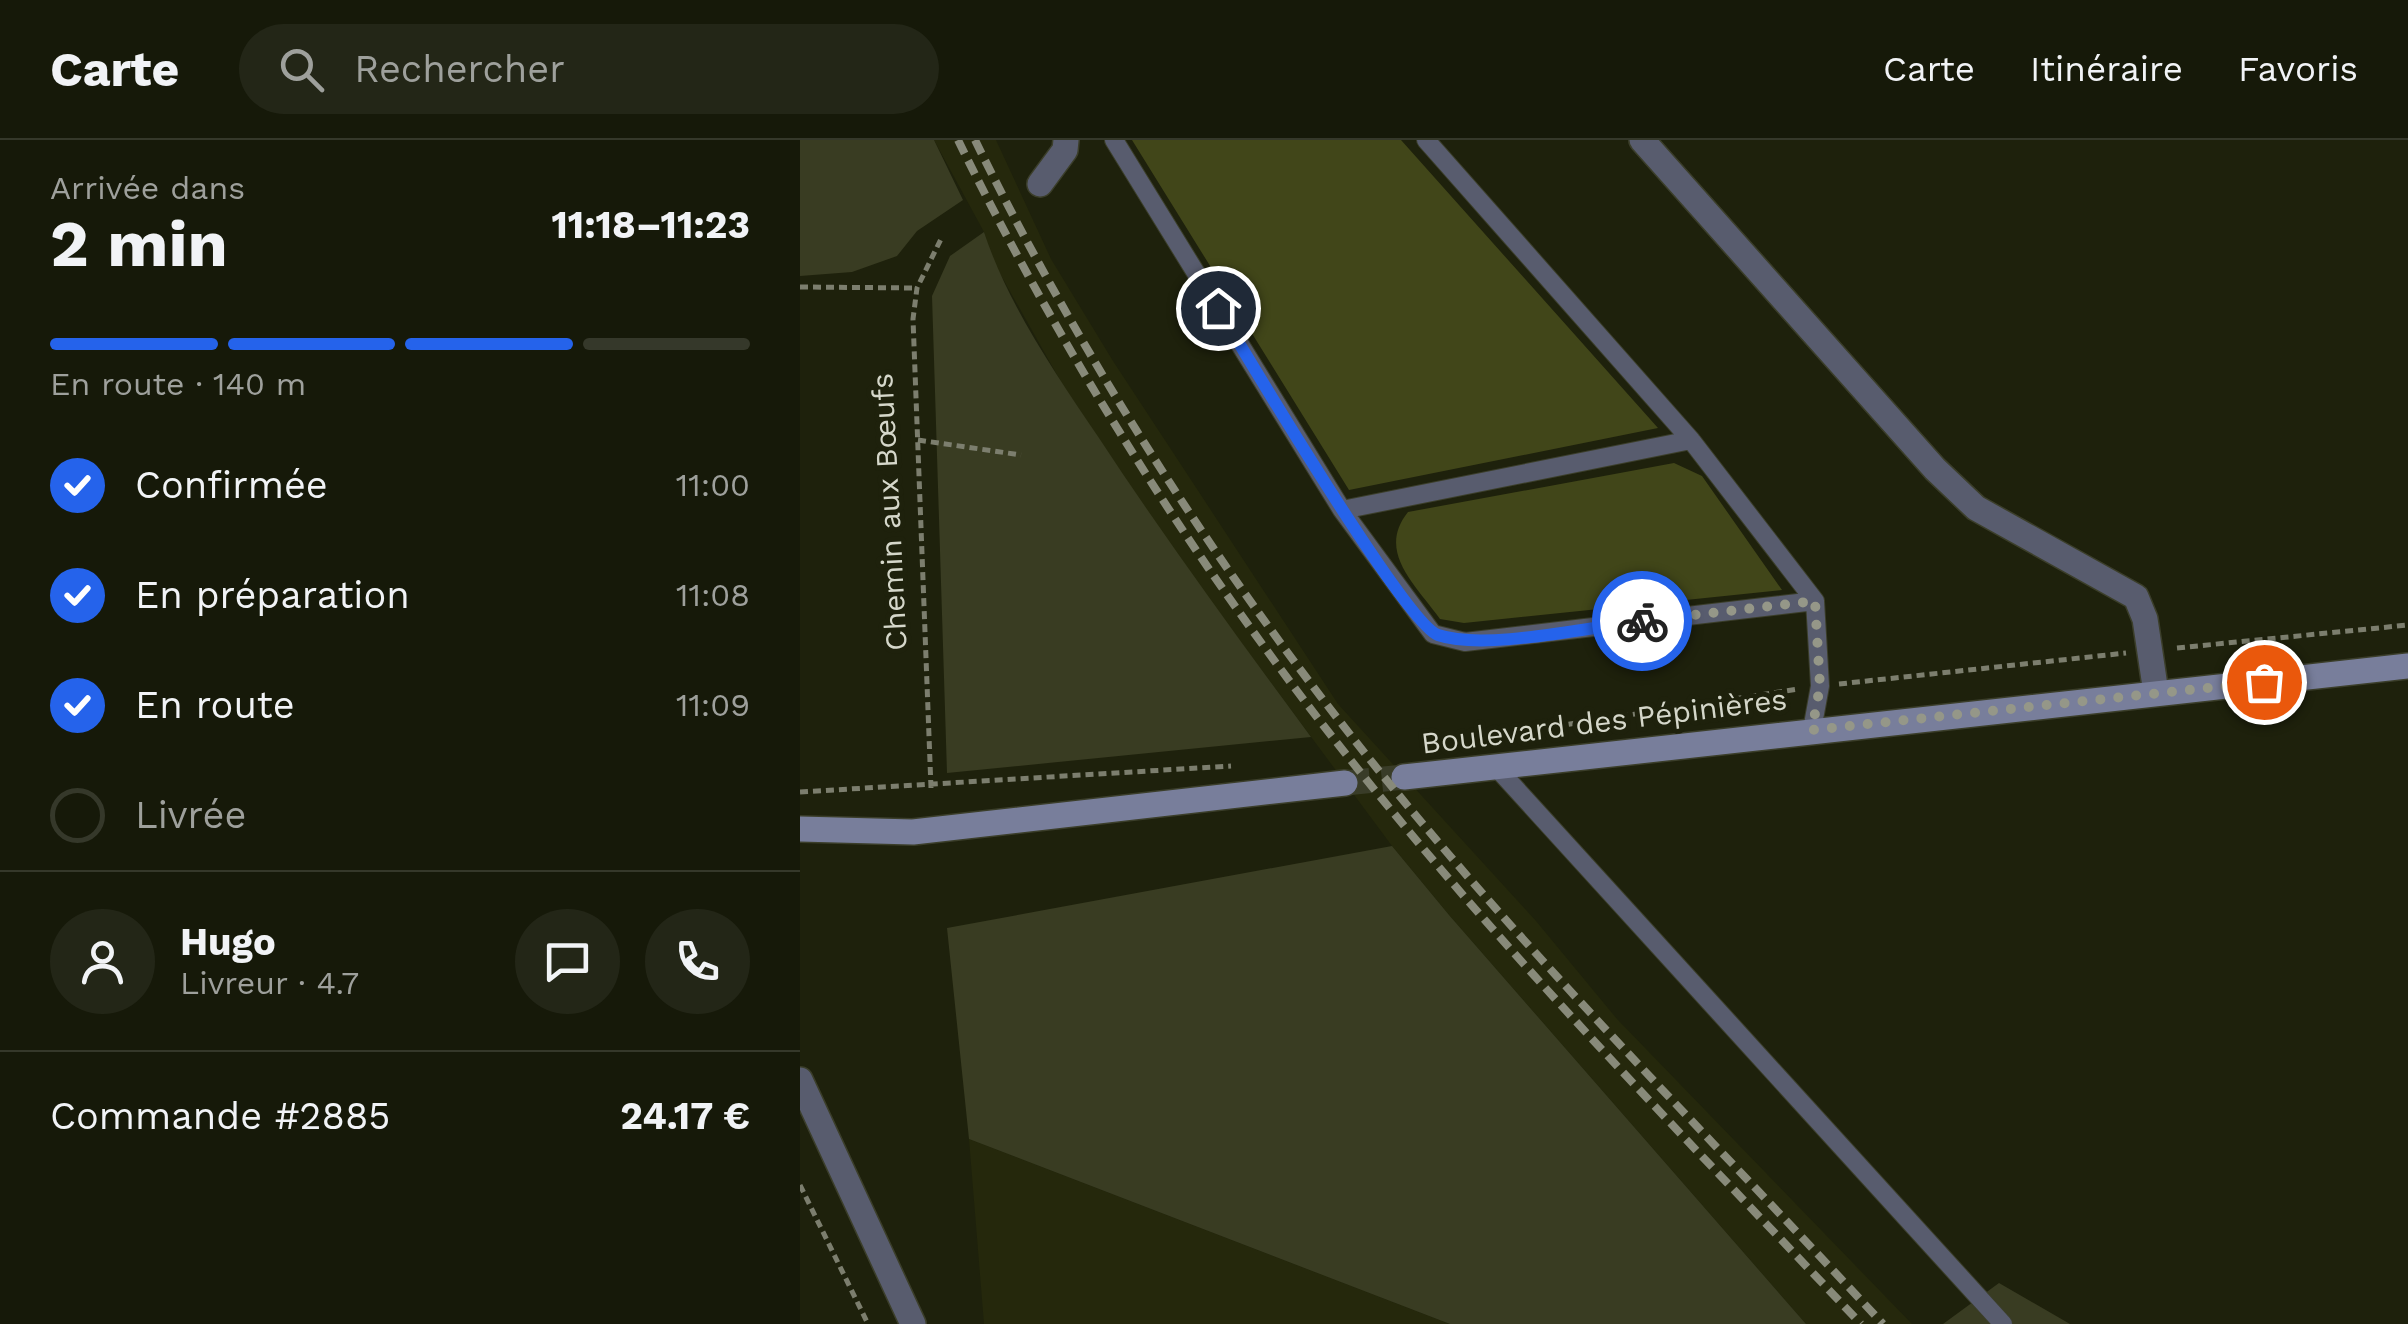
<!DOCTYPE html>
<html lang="fr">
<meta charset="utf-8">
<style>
:root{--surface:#161909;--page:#232617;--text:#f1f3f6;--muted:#9ea09c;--line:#35382a;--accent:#2563eb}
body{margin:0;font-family:"Work Sans",sans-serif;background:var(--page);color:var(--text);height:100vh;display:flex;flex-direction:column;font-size:38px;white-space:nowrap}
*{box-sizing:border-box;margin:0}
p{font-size:32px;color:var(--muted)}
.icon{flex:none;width:55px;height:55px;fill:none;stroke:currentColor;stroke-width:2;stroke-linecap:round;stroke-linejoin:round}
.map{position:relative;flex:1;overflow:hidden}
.side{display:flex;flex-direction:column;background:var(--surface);width:800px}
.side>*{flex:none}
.pin{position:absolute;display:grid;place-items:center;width:85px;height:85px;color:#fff;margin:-42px;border:5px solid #fff;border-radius:50%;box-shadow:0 2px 10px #0007}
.courier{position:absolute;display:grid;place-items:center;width:100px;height:100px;margin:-50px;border:8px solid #2563eb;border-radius:50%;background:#fff;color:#222;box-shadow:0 2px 12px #0007}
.summary em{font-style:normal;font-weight:700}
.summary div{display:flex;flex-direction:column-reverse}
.summary{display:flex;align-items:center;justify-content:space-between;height:170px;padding:0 50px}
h1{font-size:65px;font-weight:700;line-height:75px}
.bar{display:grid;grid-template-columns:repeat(4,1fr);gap:15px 10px;align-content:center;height:120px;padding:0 50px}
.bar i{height:12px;border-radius:8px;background:var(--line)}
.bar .selected{background:var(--accent)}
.bar p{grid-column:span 4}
.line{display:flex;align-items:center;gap:25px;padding:0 50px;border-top:2px solid var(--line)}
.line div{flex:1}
.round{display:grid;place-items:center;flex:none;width:105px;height:105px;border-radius:52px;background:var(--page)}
ol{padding:0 50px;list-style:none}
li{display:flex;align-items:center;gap:30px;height:110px}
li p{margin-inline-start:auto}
li .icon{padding:10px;border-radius:50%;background:var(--accent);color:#fff;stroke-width:4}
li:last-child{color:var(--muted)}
li i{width:55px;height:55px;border:5px solid var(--line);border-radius:50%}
header{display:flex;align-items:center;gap:60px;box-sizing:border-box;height:140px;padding:0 50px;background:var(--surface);border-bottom:2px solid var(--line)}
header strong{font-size:48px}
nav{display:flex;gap:55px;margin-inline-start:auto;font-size:35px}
.search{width:700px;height:90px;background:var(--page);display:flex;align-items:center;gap:25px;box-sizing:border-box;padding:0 35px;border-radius:55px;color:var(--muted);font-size:38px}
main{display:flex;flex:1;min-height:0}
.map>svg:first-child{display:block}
.built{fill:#25280c}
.green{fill:#393c22}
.water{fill:#414619}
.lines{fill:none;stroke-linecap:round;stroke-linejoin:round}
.secondary-tunnel{stroke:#393c28;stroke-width:25;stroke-dasharray:25 12;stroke-linecap:butt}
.service-casing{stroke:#3b3e2a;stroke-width:20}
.minor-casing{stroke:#3b3e2a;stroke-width:28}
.secondary-casing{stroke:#3b3e2a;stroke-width:28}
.path{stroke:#7c7e6e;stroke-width:5;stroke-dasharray:8 5;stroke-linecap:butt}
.service{stroke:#585c6e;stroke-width:18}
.minor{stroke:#585c6e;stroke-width:25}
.secondary{stroke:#787e9b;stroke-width:25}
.rail{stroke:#888a7a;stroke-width:8;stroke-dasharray:15 8;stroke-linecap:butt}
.done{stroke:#959788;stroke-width:10;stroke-dasharray:0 18}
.route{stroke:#2563eb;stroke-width:12}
.labels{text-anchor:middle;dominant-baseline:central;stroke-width:10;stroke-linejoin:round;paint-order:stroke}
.street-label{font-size:30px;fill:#d5d7ca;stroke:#1e210c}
</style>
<header>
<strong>Carte</strong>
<div class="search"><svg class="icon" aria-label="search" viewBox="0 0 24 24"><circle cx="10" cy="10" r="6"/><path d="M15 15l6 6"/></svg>Rechercher</div>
<nav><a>Carte</a><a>Itinéraire</a><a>Favoris</a></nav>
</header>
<main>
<section class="side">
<div class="summary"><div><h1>2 min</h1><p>Arrivée dans</p></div><em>11:18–11:23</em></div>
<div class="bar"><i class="selected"></i><i class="selected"></i><i class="selected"></i><i></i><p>En route · 140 m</p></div>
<ol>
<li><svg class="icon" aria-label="check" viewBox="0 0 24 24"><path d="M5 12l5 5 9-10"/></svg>Confirmée<p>11:00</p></li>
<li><svg class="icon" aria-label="check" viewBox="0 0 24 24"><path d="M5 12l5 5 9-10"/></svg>En préparation<p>11:08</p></li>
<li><svg class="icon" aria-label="check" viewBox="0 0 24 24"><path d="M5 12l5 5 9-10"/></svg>En route<p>11:09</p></li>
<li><i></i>Livrée</li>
</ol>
<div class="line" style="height:180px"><a class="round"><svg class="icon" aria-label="person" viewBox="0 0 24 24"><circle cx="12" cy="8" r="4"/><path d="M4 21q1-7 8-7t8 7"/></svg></a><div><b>Hugo</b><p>Livreur · 4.7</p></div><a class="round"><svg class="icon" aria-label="chat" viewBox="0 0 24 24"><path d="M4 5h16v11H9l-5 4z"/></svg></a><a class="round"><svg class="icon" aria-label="phone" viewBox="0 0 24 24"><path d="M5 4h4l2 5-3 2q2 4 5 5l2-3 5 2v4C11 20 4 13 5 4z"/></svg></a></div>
<div class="line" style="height:130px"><div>Commande #2885</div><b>24.17 €</b></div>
</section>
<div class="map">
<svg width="1608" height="1184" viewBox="0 0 1608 1184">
<rect width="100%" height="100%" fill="#1e210c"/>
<!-- built -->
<path class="built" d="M134,0H196L251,119L313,221L538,564L736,781L817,879L1112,1184H1006L649,775L592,706L379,419L261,242L194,123L184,92Z
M169,999L650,1184H184Z"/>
<!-- green -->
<path class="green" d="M0,0H134L163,60L117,91L97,116L52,132L0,136Z
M184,92C208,165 256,234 299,298C366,400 438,498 511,597L147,633L132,156L150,116Z
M592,706L649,775L1006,1184H650L169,999L147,788Z
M1199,1143L1270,1184H1143Z"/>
<!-- water -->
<path class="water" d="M332,0H601L858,288L549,350Z
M874,323L902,336L982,450L664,483L640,479C616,445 576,412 608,372Z"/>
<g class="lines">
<!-- secondary-tunnel -->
<path class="secondary-tunnel" d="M545,643L604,637"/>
<!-- service casing -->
<g class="service-casing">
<path id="service" d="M314,0L542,370L633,494L665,502L1015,461
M626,0L891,300L1015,461L1020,546L1012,590
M542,370L891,300
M696,627L1203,1184"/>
</g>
<!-- minor casing -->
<g class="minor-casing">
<path id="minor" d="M842,0L1135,329L1176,368L1336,457L1345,479L1356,553
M240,44L265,10L266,0
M0,940L113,1184"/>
</g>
<!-- secondary casing -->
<g class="secondary-casing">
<path id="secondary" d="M604,637L1608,526
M0,689L113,692L545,643"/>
</g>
<!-- path -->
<path class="path" d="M0,147L117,148
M118,300L221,315
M1377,508L1608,485
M1039,544L1326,513
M653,602L998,549
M131,648L113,179L117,148L141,99
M0,652L431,626
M0,1045L68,1184"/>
<!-- service -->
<use href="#service" class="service"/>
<!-- minor -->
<use href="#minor" class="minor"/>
<!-- secondary -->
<use href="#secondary" class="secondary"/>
<!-- rail -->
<path class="rail" d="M158,0C275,239 422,466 592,671C739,850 902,1015 1061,1184
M175,0C292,239 442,467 612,671C761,850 926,1014 1083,1184"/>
</g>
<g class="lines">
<!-- done -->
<path class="done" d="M842,481L1015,461L1020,546L1012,590L1464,542"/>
<!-- route -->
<path class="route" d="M418,168C446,215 606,484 638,495C685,511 789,487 842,481"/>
</g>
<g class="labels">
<!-- street labels -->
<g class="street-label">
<text transform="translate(89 372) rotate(-93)">Chemin aux Bœufs</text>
<text transform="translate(804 581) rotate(-7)">Boulevard des Pépinières</text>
</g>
</g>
</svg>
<div class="pin" style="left:1464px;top:542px;background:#ea580c"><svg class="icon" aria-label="bag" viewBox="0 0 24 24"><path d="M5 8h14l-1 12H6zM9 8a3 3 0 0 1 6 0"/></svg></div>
<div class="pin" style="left:418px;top:168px;background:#1f2937"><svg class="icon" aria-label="home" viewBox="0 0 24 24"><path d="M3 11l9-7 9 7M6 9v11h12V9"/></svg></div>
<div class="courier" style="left:842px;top:481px"><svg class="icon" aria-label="bike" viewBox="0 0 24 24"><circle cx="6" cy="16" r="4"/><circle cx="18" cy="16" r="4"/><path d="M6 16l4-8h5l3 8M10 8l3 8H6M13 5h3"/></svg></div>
</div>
</main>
